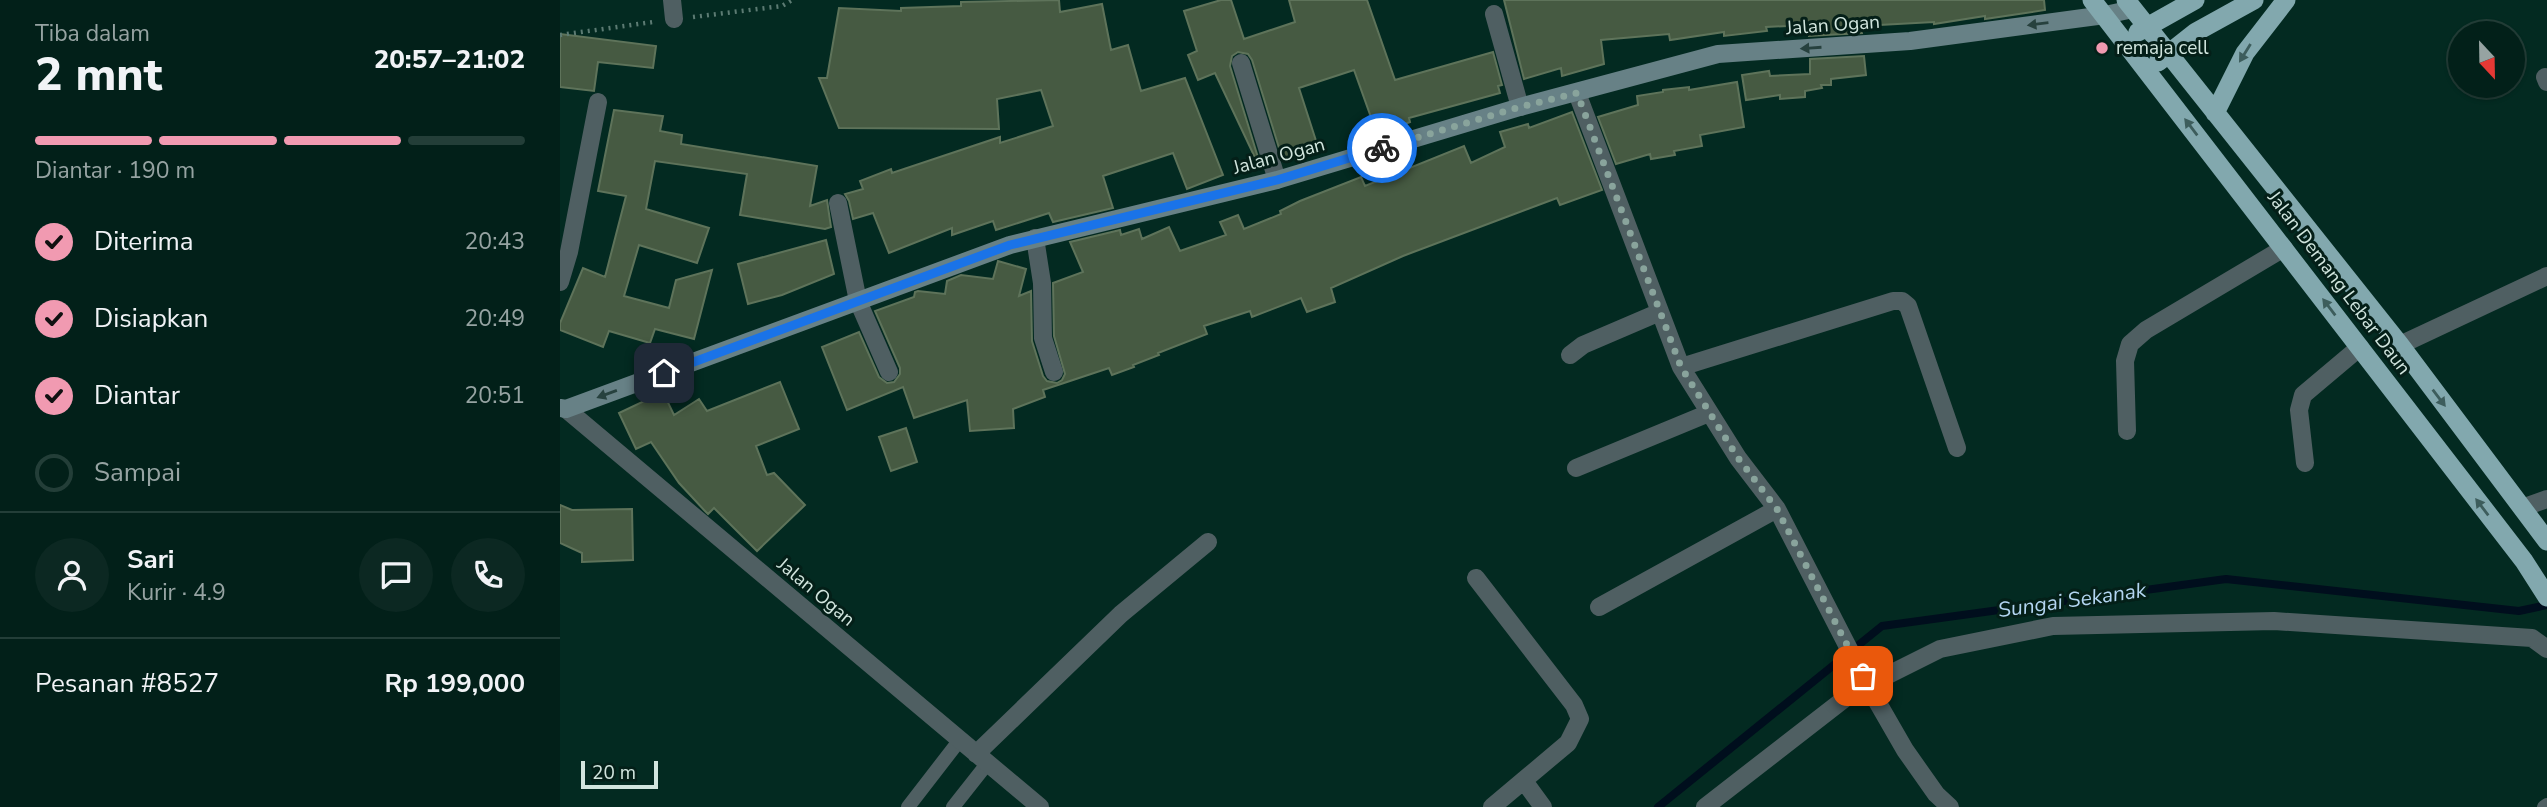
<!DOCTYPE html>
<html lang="id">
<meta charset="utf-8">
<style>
:root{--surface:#022019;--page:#0c2822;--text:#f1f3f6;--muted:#96a3a2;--line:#233e38;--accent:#f19ab1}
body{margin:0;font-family:"Nunito Sans",sans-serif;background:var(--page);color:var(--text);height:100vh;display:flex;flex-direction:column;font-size:26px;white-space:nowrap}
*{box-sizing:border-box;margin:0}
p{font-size:23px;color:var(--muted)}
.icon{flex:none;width:38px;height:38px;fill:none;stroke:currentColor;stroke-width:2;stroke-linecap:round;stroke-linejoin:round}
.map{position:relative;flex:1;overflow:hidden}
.drawer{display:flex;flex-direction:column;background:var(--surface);width:560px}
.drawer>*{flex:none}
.needle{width:46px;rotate:158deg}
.tools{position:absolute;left:1888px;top:21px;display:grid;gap:14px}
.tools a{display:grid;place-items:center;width:77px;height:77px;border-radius:50%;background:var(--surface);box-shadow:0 2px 5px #0004,0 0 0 2px var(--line);font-size:35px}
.scale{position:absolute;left:21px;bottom:18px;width:77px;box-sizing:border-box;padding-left:7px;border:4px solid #d1e5de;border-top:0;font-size:19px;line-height:24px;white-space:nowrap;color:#d1e5de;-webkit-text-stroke:5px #041f18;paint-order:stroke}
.pin{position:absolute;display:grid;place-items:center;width:60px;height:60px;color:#fff;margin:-30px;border-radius:14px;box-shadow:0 4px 10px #0006}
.courier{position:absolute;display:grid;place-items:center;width:70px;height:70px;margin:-35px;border:5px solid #1a73e8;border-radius:50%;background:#fff;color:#222;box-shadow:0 2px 9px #0007}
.summary em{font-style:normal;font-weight:800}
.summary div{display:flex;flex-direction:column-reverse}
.summary{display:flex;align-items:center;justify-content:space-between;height:119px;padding:0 35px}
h1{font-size:46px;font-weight:800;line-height:52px}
.bar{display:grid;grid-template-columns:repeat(4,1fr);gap:10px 7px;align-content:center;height:84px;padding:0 35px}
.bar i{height:9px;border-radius:5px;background:var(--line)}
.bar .on{background:var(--accent)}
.bar p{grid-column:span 4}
.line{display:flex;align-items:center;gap:18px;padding:0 35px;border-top:2px solid var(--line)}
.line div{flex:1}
.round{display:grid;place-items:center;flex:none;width:74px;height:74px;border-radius:37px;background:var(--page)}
ol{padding:0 35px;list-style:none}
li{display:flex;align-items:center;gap:21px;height:77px}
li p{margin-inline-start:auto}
li .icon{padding:7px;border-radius:50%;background:var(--accent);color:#111;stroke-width:4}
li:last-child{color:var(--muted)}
li i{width:38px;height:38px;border:4px solid var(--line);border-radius:50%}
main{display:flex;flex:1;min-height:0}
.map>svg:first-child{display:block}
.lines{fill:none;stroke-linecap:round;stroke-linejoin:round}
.stream{stroke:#000e1d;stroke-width:8}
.building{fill:#465a42;stroke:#5e735a;stroke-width:2}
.path{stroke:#5c7b73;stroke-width:4.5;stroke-dasharray:2 5;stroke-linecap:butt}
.service{stroke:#4f5f62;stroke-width:14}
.minor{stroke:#4f5f62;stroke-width:18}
.secondary{stroke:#678186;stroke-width:18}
.trunk{stroke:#82a8ae;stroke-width:19}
.oneway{fill:#27413e}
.oneway2{fill:#3d5d5c}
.done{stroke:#89a49c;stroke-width:7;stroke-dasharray:0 12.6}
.route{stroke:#1a73e8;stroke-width:9}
.poi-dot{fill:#f19ab1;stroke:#041f18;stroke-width:2.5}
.labels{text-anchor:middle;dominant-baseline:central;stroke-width:6;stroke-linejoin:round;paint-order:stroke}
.street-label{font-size:19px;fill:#d1e5de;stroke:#041f18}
.poi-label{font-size:19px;fill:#d1e5de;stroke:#041f18;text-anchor:start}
.water-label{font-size:21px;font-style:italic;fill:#b3d5f1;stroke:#041f18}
</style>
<main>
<section class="drawer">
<div class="summary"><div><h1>2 mnt</h1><p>Tiba dalam</p></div><em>20:57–21:02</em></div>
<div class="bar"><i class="on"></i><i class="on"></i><i class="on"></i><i></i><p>Diantar · 190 m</p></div>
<ol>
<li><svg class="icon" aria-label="check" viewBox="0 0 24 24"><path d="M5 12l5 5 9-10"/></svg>Diterima<p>20:43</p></li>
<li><svg class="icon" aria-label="check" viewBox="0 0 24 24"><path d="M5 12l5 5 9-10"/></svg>Disiapkan<p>20:49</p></li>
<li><svg class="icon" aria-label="check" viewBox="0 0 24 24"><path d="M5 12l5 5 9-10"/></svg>Diantar<p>20:51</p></li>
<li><i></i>Sampai</li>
</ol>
<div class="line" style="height:126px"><a class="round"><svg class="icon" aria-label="person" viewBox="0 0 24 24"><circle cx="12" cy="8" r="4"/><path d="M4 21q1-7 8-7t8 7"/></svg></a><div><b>Sari</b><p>Kurir · 4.9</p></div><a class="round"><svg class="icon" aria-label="chat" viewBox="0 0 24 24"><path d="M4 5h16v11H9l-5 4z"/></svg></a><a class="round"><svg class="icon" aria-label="phone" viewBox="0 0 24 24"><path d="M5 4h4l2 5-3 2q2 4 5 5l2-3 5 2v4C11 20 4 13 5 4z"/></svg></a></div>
<div class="line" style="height:91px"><div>Pesanan #8527</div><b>Rp 199,000</b></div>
</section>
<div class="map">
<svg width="1987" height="807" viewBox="0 0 1987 807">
<rect width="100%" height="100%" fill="#032a21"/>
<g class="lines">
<!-- stream -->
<path class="stream" d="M1098,807L1322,626L1666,579L1959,611L1987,605"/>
</g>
<!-- building -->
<path class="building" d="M499,0L500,12L542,4L551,50L568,45L581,91L625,78L663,175L627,189L613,153L543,176L553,208L493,222L489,213L436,230L433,221L392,235V228L329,253L313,213L293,219L289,201L285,194L303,189L300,181L331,169L332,173L440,137V143L493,126L481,90L437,99L439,129L279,128L259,78H267L279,8L341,11V8L401,6V2Z
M661,0H671L684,39L735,22L729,0H807L835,80L933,52L942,85L938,86L940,93L849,118L850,122L817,134L794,70L739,88L759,150L723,161L692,60L688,54L678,52L672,56L670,66L700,164H698L655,73L638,80L628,55L637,51L624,11Z
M944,0H1484L1485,10L1425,19V16L1374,24V22L1301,26L1302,33L1249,36V25L1206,27L1207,31L1164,36V32L1110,40L1109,34L1041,40L1044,64L1002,76L1001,68L964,79Z
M0,34L96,46L93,68L38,62L34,91L0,87Z
M1304,56L1306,75L1271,79V85H1261L1262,88L1245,91V97L1220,99V95L1186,100L1182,75L1209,71L1210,76L1250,74V59Z
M1177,82L1184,127L1140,135L1142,146L1114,151L1115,155L1091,159L1090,154L1056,164L1038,117L1078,105L1077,96L1103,92V90L1129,87V90Z
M54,110L103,116L100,131L122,135L121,144L257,166L250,206L267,200L271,227L265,229L180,215L187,174L95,161L86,209L149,228L137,263L79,245L64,296L109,308L116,280L152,270L134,339L95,329L90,343L49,331L43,347L0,330V323L23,268L45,277L66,196L38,191Z
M1012,112L1042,190L1000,205L997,198L843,256L771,288L775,302L747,312L741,298L692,317L690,311L644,326L647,334L598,353L599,355L573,365L574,367L552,375L549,368L483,390L485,397L453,409L454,428L410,431L407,400L354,418L343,387L287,410L262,347L299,332L319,377L327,383L334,382L340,374V368L315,311L354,297L355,292L358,291L385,294L387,281L401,275L433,279L438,261L466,269L459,296L471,291L472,341L483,376L487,381L497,383L502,380L505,374L494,336L493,283L523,272L510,242L560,230L561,235L579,229L582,239L609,227L620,251L666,235L660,222L678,215L684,229L721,214L720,211L740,201L801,177L805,186L904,146L911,163L945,147L940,132L968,124L969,128Z
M266,240L274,274L222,295L188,304L178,264Z
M220,382L239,429L196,446L207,475L214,473L245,505L197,551L154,508L148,514L144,510L119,483L91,442L76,449L59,413L103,392L114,415L139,399L147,411Z
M346,428L357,462L331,471L319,437Z
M0,505L12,510L72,509L73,560L22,562V553L0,543Z"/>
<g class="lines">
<!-- path -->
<path class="path" d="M133,17L222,6L232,0
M0,35L93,22"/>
<!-- service -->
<path class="service" d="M348,807L399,741
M393,807L427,764
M1984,807L1987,805"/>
<!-- minor -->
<path class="minor" d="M112,0L114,19
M934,14L960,107
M681,63L717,180
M1985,77L1987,82
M1017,93L1121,367L1333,301H1342L1348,306L1397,448
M278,203L298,301L329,372
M475,238L482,283L483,338L494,372
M0,282L9,252L38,102
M1840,345L1987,276
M1010,355L1023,345L1100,312
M1121,367L1178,458L1217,509L1307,684L1345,750L1376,794L1390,807
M6,409L480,807
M1567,431L1565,361L1570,344L1586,330L1724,248
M1745,463L1739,410L1743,395L1800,347
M1016,468L1149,413
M1962,508L1987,499
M916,578L1014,705L1020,719L1008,743L932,807
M1039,607L1217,509
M416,754L561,614L648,542
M964,781L983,807
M1145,807L1292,693L1380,649L1493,626L1714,621L1972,638L1987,649"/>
<!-- secondary -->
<path class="secondary" d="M0,408L6,409L450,245L717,180L960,107L1158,54L1350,41L1545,15L1573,9"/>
<!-- trunk -->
<path class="trunk" d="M1532,0L1964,561L1987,597
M1566,0L1840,345L1987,541
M1578,32L1635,0
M1598,62L1636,32L1694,0
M1655,113L1685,53L1726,0"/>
</g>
<!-- one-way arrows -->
<defs><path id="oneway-solid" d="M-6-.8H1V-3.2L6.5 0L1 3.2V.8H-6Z" transform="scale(1.75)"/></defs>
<g class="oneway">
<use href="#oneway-solid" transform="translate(1478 24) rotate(173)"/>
<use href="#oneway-solid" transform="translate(1251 48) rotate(176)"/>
<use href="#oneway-solid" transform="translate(47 394) rotate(160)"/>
</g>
<g class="oneway2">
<use href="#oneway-solid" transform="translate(1685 53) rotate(122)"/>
<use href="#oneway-solid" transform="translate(1631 127) rotate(-127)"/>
<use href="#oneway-solid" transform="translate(1769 307) rotate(-127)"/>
<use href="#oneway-solid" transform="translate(1879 398) rotate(53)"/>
<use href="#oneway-solid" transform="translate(1922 507) rotate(-127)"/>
</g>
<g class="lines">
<!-- done -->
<path class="done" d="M822,148L960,107L1017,93L1121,367L1178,458L1217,509L1303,676"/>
<!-- route -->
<path class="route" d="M104,373L450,245L717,180L822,148"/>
</g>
<!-- markers -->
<circle class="poi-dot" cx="1542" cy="48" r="7"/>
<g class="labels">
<!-- street labels -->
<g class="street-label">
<text transform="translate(1273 25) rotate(-4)">Jalan Ogan</text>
<text transform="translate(719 156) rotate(-15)">Jalan Ogan</text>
<text transform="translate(1779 283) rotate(53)">Jalan Demang Lebar Daun</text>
<text transform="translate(256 592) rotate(40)">Jalan Ogan</text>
</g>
<!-- poi labels -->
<g class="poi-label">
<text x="1556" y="48">remaja cell</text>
</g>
<!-- water labels -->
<g class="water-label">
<text transform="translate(1512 600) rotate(-8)">Sungai Sekanak</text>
</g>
</g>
</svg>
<div class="tools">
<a><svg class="needle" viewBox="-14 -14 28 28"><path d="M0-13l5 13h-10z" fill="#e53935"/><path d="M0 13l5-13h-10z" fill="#96a3a2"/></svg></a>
</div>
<div class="scale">20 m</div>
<div class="pin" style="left:1303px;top:676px;background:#ea580c"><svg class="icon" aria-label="bag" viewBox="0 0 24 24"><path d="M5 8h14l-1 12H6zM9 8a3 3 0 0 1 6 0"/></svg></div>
<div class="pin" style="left:104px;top:373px;background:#1f2937"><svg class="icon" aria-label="home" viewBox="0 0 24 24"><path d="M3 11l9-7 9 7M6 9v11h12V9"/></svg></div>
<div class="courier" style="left:822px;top:148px"><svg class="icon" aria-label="bike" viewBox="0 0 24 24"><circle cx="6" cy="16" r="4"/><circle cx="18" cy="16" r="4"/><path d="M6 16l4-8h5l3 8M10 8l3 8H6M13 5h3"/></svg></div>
</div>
</main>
